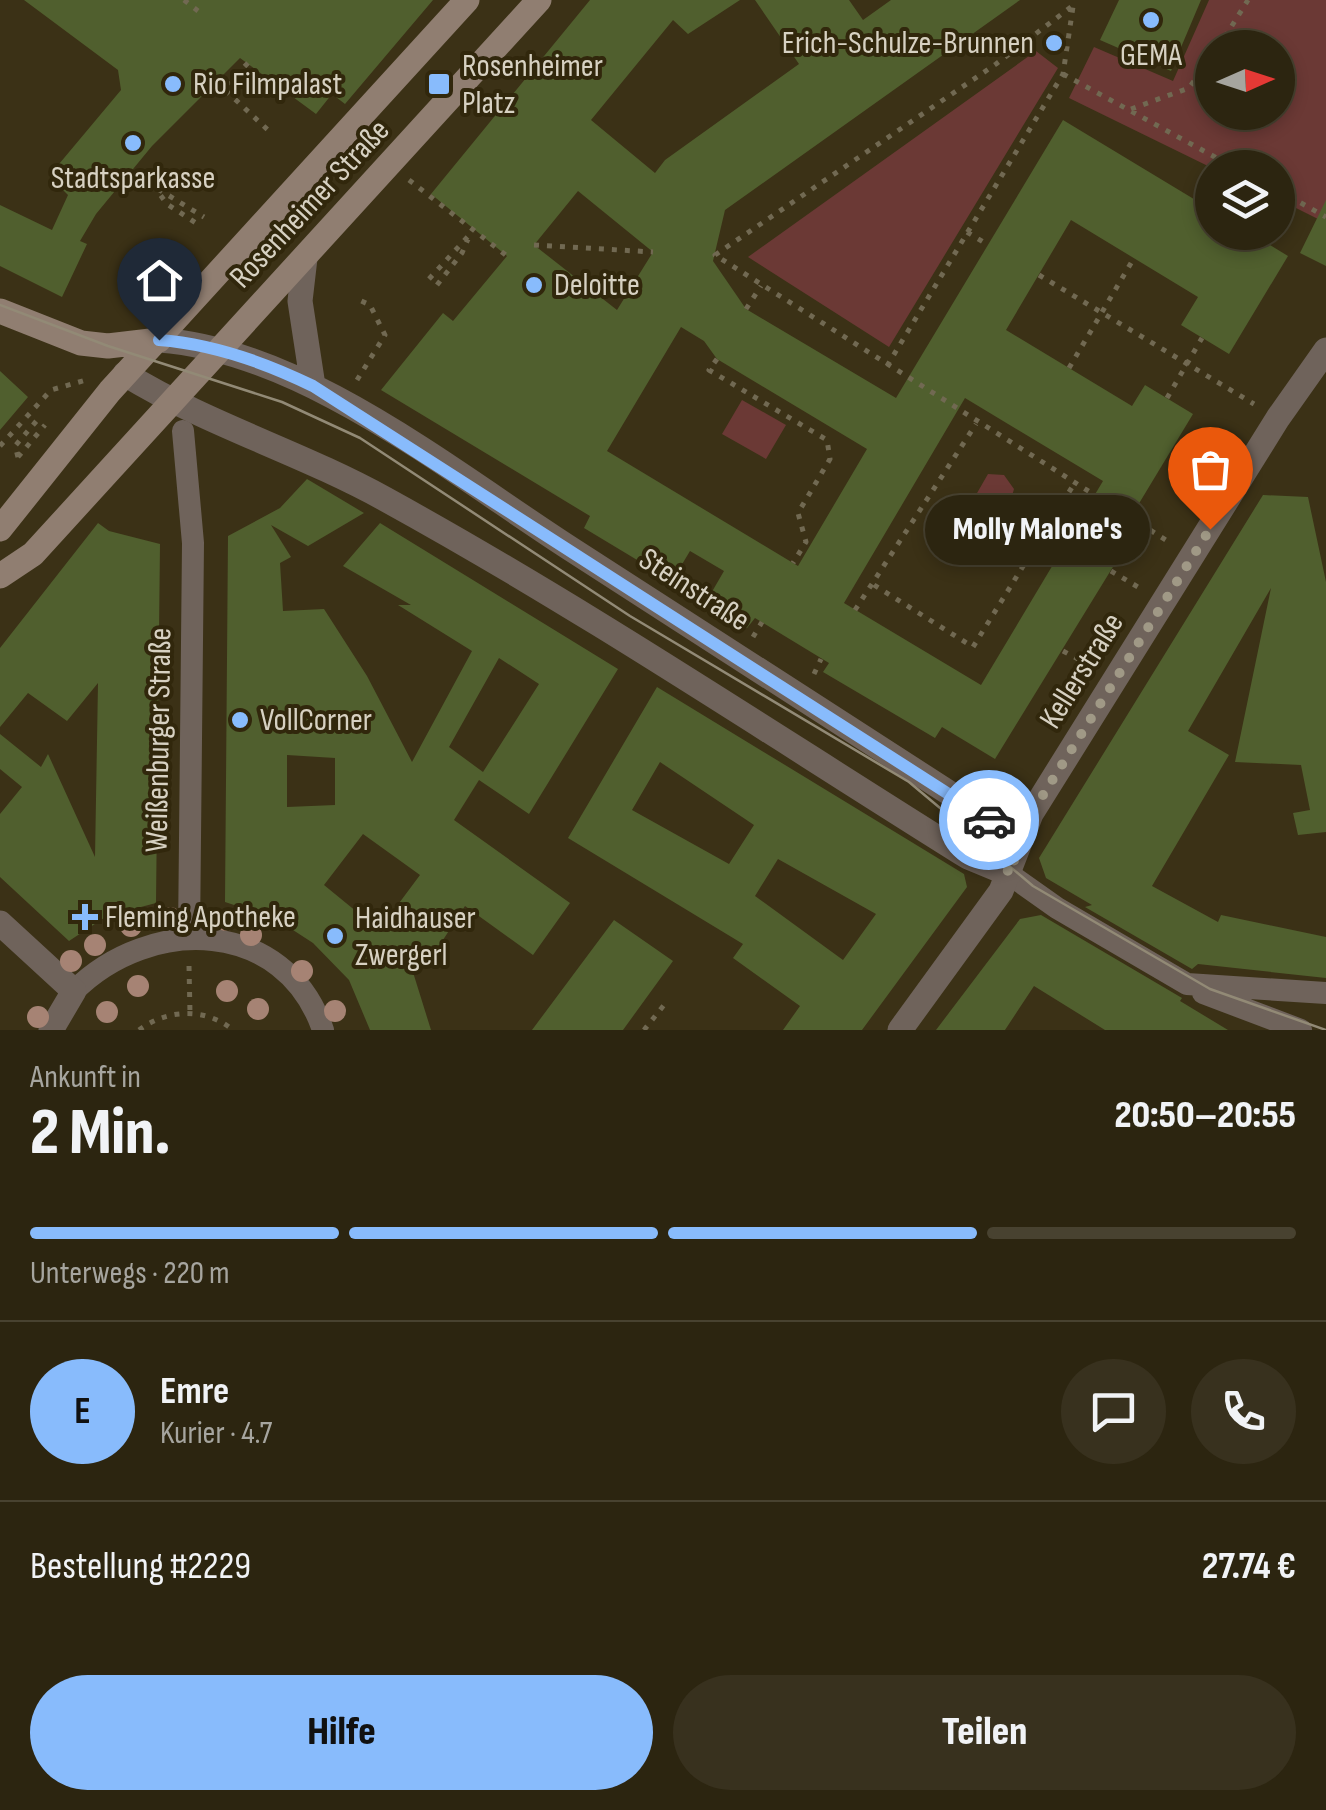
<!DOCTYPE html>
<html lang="de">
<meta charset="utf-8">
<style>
:root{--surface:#2c2510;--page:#38311e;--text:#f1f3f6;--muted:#a6a59f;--line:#484230;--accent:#88bbfc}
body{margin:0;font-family:"Sofia Sans Condensed",sans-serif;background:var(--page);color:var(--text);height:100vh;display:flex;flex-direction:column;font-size:38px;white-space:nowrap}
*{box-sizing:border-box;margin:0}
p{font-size:32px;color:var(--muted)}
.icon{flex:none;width:55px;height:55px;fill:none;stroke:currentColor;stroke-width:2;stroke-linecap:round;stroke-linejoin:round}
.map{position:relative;height:1030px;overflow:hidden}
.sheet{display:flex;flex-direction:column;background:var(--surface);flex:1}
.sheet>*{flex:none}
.needle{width:65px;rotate:87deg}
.fabs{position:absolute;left:1195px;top:30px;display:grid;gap:20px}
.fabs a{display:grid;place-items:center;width:100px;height:100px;border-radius:50%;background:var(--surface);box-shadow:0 5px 15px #0003,0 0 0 2px var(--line);font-size:50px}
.pin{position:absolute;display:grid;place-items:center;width:85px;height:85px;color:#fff;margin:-102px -42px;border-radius:50% 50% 50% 0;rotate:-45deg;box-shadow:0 0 10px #0007}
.pin .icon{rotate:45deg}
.courier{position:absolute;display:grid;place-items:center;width:100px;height:100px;margin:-50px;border:8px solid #88bbfc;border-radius:50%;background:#fff;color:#222;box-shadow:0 2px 12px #0007}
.bubble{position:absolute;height:70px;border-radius:35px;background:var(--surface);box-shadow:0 5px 15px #0003,0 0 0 2px var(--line);font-size:32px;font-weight:800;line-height:70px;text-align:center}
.overview em{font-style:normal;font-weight:800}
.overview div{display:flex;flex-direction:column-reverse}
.overview{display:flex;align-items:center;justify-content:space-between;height:170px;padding:0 30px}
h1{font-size:65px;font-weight:800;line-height:75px}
.bar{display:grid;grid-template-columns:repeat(4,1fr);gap:15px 10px;align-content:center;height:120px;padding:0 30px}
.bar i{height:12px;border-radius:8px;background:var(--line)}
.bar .current{background:var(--accent)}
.bar p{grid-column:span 4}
.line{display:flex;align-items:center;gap:25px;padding:0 30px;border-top:2px solid var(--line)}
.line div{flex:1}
.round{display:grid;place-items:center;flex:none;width:105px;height:105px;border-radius:52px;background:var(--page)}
.action{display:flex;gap:20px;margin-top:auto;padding:20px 30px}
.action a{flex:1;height:115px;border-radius:60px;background:var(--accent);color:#111;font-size:40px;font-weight:800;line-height:115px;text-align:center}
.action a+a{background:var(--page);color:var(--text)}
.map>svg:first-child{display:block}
.green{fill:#6b3935;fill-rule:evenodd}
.building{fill:#505f2e;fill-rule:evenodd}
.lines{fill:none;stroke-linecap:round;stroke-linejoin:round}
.path{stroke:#716952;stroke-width:5;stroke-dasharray:5 8;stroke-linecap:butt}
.pedestrian{stroke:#6f635b;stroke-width:22}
.minor{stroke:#6f635b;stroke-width:25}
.secondary{stroke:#907e71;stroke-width:25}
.tram{stroke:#928a76;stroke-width:2.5}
.tree{fill:#a68374}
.done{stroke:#a09986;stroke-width:10;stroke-dasharray:0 18}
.route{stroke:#88bbfc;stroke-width:12}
.poi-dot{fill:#88bbfc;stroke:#31270c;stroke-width:4}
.labels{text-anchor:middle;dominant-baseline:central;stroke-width:8;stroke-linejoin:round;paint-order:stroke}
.poi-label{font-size:32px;fill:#d7d1c2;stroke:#31270c;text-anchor:start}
.street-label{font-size:32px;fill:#d7d1c2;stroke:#31270c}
</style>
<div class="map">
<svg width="1326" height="1030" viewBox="0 0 1326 1030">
<rect width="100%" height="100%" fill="#3b3116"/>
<!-- green -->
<path class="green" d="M1209,0H1326V223L1278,199V168H1212L1069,98L1094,47L1173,81ZM1212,48H1278V112H1212Z
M1036,51L1058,68L889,347L748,257Z
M742,400L786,425L766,459L722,434Z
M988,474L1004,475L1014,489L1009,506H1000L990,521L969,507Z"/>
<!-- building -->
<path class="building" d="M24,0H433L345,104L332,94L316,114L240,58L152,146L96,214L80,241L87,244L62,297L0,266V205L52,230L68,195L49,176L121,90L118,70Z
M590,0H740L688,34L673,20L591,120L655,173L665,160L799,64L755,0H849L863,20L891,0H1020L725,210L713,261L746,309L896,398L1063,120L1212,210V232H1249L1288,256L1229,354L1181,325L1198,297L1071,220L1006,330L1132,406L1145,385L1193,414L1126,525L1135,531L995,759L942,727L935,738L823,672L829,663L755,618L747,628L706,602L724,571L690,551L672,581L584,528L590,516L381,390L443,313L453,321L507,256L431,194ZM578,191L653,252L617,310L534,245ZM681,327L704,341L717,359L867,449L798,566L607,451ZM965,398L1103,481L981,685L844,603Z
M1119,0H1201L1171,71L1100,40Z
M1326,200V266L1300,253Z
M0,371L28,397L0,430Z
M307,479L364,513L308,546L271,525L291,557L280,563L283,611L324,609L367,676L412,762L472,651L398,605H411L343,566L380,523L618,669L529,814L479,780L454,820L570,903L533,955L465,906L430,960L412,969L431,1030H370L349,980L313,943L276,919L225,902L228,536L280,508ZM499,658L539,684L483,772L449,747ZM287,755L335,758V805L287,807ZM363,834L420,875L379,930L324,885Z
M1263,495L1308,497L1326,582V832L1298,835L1293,813L1310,810L1301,765L1235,762L1271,588L1188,731L1229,755L1152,886L1218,922L1221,915L1326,937V978L1198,964L1192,969L1085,907L1092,905L1046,878L1039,858Z
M98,523L109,531L160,544L156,903L107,916L69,941L0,877V814L22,787L0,769V734L41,767L48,754L95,857L98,683L67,721L28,693L0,727V648Z
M657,687L964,874L967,887L862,1030H783L800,1006L733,958L743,944L568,838ZM660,762L754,825L729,864L632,810ZM778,859L876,914L843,960L755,896Z
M1041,915L1182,998L1180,1001L1228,1030H1105L1034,986L1005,1030H936L1020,919Z
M614,920L673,961L623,1030H532Z"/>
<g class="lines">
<!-- path -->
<path class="path" d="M184,0L198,11
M1071,7L996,64L715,255L1169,542
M1218,48L1248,0
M248,63L223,88L270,132
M1063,74L1235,168
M1131,109L1189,88L1212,56
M409,180L507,256
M153,185L167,204L199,225
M158,189L204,217
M1278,190L1326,217
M967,232L988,245
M534,245L653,252
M1039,275L1254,404
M429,279L473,231
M437,285L462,253L468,239
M153,298L173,278
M746,309L761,286
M717,359L709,370L827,440L830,459L798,513L806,542L793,563
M887,366L1063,74L1074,0
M1069,368L1134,258
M357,380L385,335L370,305L357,299
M1167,398L1202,338
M0,446L51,390L86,380
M18,457L15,446L39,418
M18,457L45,425
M1111,571L1143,590
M874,585L973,647L1074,484
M855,610L976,424
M753,637L762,622
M1063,651L1091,666
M814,674L821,659
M189,966L190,1013
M139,1030C167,1009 205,1007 233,1030
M644,1030L664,1005"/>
<!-- pedestrian -->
<path class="pedestrian" d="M183,431L193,543L189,937
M1009,874L1057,908L1187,984L1326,993
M74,991C150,915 285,918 323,1030
M1203,993L1301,1030"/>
<!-- minor -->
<path class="minor" d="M305,258L300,301L313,386
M159,340C303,350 454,474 574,551C712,640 850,729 988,818L1009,874
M125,374C208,425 300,452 385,499C585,609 774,736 968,857L1009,874
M0,923L74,991L51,1030
M900,1030L1001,891L1031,814L1278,418L1326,350"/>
<!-- secondary -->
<path class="secondary" d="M0,311L81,343L108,346L159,340
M0,529L110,391L467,0
M0,576L33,554L539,0"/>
<!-- tram -->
<path class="tram" d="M0,305L108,346L282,402L360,438L630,616L909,782L1033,886L1210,989L1326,1030"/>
</g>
<!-- trees -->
<g class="tree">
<circle cx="170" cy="918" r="11"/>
<circle cx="226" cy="920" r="11"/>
<circle cx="131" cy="926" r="11"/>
<circle cx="251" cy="935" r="11"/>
<circle cx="95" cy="945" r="11"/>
<circle cx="71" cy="961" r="11"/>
<circle cx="302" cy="971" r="11"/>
<circle cx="138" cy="986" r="11"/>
<circle cx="227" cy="991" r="11"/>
<circle cx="258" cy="1009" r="11"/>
<circle cx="335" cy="1011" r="11"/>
<circle cx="107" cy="1012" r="11"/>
<circle cx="38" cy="1017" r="11"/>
</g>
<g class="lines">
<!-- done -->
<path class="done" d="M989,820L1009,874L1031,814L1210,529"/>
<!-- route -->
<path class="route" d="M159,340C213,344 264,362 313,386L989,820"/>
</g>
<!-- markers -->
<g class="poi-dot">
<circle cx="1151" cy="20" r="10"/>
<circle cx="1054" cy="43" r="10"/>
<circle cx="173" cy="84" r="10"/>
<rect x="427" y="72" width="24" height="24" rx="5"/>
<circle cx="133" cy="143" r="10"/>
<circle cx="534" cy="285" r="10"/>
<circle cx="240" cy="720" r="10"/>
<path d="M80 902h10v10h10v10h-10v10h-10v-10h-10v-10h10z"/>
<circle cx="335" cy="936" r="10"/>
</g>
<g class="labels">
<!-- poi labels -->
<g class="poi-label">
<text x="1034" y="43" text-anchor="end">Erich-Schulze-Brunnen</text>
<text x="1151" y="55" text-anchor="middle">GEMA</text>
<text x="462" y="66">Rosenheimer<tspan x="462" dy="37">Platz</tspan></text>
<text x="193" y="84">Rio Filmpalast</text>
<text x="133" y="178" text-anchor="middle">Stadtsparkasse</text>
<text x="554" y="285">Deloitte</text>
<text x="260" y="720">VollCorner</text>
<text x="105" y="917">Fleming Apotheke</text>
<text x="355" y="918">Haidhauser<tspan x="355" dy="37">Zwergerl</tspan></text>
</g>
<!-- street labels -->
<g class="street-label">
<text transform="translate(310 204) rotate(-47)">Rosenheimer Straße</text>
<text transform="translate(694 590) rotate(33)">Steinstraße</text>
<text transform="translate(1082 671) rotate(-58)">Kellerstraße</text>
<text transform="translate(159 740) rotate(-89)">Weißenburger Straße</text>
</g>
</g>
</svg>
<div class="fabs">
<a><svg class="needle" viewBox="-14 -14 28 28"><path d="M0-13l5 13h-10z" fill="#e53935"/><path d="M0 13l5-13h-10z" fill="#a6a59f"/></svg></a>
<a><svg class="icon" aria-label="layers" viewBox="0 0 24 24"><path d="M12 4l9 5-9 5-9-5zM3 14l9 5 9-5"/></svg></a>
</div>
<div class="pin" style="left:1210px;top:529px;background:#ea580c"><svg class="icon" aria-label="bag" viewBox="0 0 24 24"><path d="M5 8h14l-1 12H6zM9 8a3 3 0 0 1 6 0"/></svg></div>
<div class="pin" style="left:159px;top:340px;background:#1f2937"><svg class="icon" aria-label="home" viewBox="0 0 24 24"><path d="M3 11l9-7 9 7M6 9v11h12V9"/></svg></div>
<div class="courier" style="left:989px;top:820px"><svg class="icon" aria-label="car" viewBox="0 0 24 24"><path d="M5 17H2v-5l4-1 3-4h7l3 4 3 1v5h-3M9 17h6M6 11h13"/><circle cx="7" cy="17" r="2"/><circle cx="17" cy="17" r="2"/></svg></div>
<div class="bubble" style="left:925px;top:495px;width:225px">Molly Malone's</div>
</div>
<section class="sheet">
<div class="overview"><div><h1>2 Min.</h1><p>Ankunft in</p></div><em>20:50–20:55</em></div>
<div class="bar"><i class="current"></i><i class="current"></i><i class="current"></i><i></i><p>Unterwegs · 220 m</p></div>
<div class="line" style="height:180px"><b class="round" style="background:var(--accent);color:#111">E</b><div><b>Emre</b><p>Kurier · 4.7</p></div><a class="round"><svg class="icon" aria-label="chat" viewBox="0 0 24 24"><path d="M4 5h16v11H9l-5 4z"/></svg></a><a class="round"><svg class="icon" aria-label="phone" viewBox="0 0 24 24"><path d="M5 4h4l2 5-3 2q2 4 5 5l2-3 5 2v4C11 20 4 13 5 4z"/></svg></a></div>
<div class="line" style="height:130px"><div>Bestellung #2229</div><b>27.74 €</b></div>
<div class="action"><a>Hilfe</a><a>Teilen</a></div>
</section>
